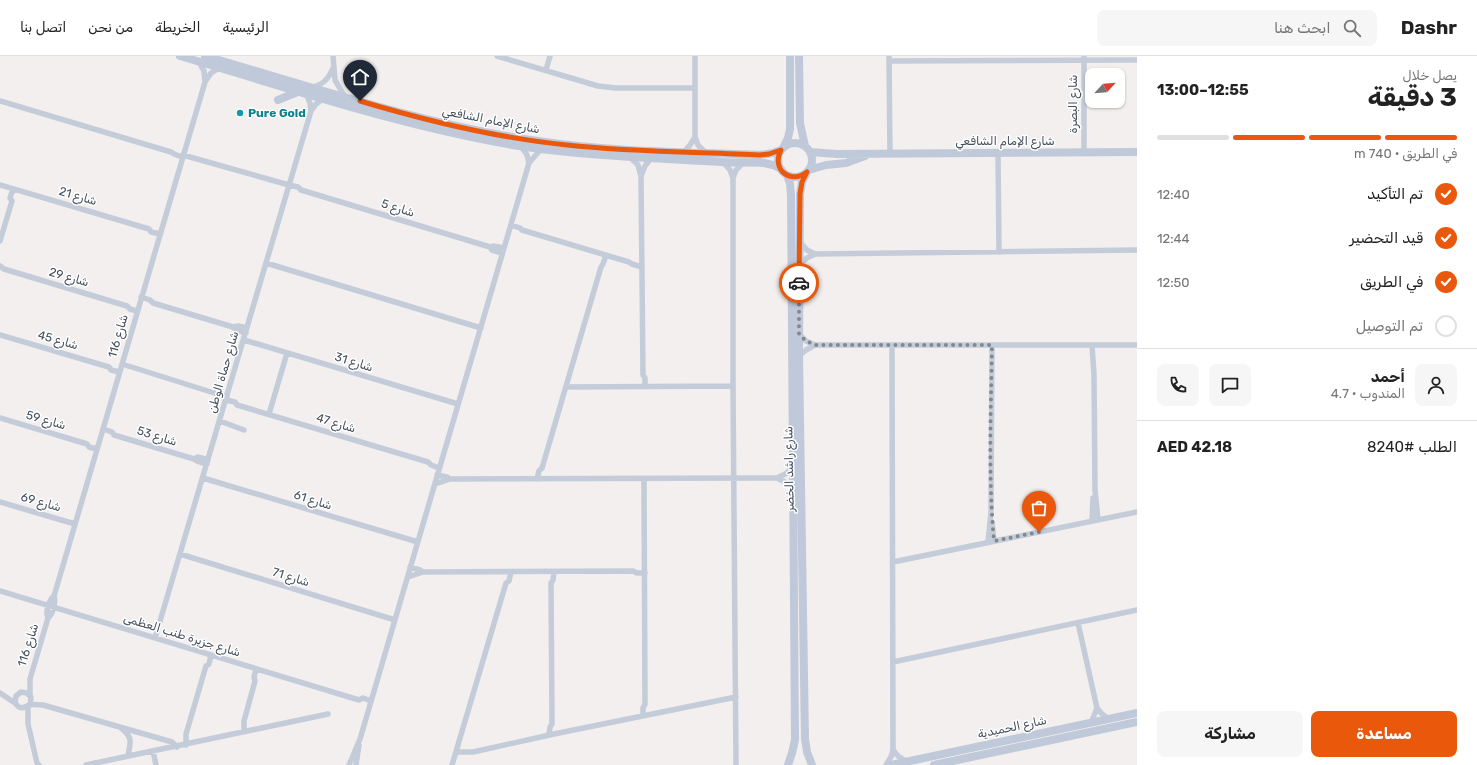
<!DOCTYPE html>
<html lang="ar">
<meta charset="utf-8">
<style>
:root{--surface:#fff;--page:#f6f6f6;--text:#222;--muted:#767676;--line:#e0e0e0;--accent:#ea580c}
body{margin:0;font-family:Rubik,"Noto Sans Arabic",sans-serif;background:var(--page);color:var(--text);direction:rtl;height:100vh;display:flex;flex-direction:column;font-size:15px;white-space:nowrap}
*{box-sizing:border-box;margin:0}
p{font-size:13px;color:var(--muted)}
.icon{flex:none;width:22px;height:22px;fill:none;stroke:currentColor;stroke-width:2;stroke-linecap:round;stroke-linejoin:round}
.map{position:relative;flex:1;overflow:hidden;direction:ltr}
.details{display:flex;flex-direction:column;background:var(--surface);width:340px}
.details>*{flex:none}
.needle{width:26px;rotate:64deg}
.buttons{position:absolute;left:1085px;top:12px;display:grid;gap:8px}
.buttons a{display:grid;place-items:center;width:40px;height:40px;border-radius:8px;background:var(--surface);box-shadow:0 1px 3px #0004;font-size:20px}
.pin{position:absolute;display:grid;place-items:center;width:34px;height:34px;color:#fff;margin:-41px -17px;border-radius:50% 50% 50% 0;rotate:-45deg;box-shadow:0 0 4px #0007}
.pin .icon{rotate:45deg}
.courier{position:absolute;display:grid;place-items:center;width:40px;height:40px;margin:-20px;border:3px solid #ea580c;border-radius:50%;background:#fff;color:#222;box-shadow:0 1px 5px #0007}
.head em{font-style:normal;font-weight:700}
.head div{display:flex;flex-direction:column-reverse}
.head{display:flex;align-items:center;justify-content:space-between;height:68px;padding:0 20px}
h1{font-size:26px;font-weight:700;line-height:30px}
.bar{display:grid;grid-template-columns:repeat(4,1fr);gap:6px 4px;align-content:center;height:48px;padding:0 20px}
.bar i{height:5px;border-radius:3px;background:var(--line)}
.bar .current{background:var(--accent)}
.bar p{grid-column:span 4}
.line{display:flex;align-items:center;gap:10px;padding:0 20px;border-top:1px solid var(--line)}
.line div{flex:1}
.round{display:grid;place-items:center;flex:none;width:42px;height:42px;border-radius:8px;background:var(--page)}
ol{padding:0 20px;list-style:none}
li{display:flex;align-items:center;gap:12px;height:44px}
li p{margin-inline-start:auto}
li .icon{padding:4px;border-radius:50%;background:var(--accent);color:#fff;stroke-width:4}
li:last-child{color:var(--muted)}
li i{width:22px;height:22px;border:2px solid var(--line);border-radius:50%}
.button{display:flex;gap:8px;margin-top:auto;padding:8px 20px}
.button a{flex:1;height:46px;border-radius:8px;background:var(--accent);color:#fff;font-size:16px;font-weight:700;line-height:46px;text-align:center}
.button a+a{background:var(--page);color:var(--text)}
header{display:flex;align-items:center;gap:24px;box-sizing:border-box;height:56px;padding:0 20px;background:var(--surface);border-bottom:1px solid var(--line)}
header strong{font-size:19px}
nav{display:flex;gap:22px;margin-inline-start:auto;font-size:14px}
.search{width:280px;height:36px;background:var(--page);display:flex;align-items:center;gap:10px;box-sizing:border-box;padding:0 14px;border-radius:8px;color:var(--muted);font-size:15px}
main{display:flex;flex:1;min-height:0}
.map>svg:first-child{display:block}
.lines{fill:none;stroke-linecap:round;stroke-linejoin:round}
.street{stroke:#c3ccd8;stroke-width:5.5}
.secondary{stroke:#bfc9da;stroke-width:8}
.done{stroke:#818890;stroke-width:4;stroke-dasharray:0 7.2}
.route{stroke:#ea580c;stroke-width:5}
.culture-dot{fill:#0f9aa8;stroke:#fff;stroke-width:1.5}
.labels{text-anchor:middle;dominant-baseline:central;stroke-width:3;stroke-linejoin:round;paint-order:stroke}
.street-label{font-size:12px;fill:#44505e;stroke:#fff}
.culture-label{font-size:12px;font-weight:bold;fill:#0d838f;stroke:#fff;text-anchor:start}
</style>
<header>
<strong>Dashr</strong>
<div class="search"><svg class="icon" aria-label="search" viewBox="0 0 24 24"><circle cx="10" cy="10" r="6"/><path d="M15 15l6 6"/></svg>ابحث هنا</div>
<nav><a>الرئيسية</a><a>الخريطة</a><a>من نحن</a><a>اتصل بنا</a></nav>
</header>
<main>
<section class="details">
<div class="head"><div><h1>3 دقيقة</h1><p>يصل خلال</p></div><em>12:55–13:00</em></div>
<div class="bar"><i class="current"></i><i class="current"></i><i class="current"></i><i></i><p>في الطريق · 740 m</p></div>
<ol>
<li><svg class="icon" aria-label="check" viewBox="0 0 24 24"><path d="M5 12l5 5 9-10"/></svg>تم التأكيد<p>12:40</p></li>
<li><svg class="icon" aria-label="check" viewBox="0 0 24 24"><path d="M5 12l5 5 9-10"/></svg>قيد التحضير<p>12:44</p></li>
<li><svg class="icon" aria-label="check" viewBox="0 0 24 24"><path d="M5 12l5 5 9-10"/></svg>في الطريق<p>12:50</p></li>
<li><i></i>تم التوصيل</li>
</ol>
<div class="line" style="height:72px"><a class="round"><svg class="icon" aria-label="person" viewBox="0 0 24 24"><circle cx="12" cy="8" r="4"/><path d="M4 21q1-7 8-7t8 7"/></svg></a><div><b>أحمد</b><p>المندوب · 4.7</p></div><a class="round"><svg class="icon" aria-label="chat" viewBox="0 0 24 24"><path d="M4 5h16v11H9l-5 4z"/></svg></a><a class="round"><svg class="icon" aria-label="phone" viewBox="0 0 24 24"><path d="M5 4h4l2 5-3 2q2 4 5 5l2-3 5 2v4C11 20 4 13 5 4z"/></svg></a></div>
<div class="line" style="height:52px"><div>الطلب #8240</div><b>AED 42.18</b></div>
<div class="button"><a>مساعدة</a><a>مشاركة</a></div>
</section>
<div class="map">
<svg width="1137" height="709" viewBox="0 0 1137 709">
<rect width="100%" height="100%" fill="#f2efee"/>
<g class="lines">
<!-- street -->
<path class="street" d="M333,0L335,24L345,41
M497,0L598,30L616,32H695
M695,0V81L698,89L705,96
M889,0L890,98
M1084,0V96
M889,5L1137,4
M199,6L204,15L205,26
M546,14L550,0
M313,31C324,28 329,22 333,12
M0,45L171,96L174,98L182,101
M311,55L316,48L324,42
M521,90L527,99L529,107
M684,96L690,89L695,81
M998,97L999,196
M183,99L289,129
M630,101L638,109L641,120L643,319L645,322V330
M723,106L730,114L733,122V330L736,709
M641,120L645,110L651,102
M733,122L736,114L743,107
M0,129L149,173L151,176L160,178
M289,129L298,131L301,134L490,191L492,194L502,197
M511,169L520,172L522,174L629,206L632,208L642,211
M0,185L12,145L10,142L13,133
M800,186L807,194L815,198
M490,191L493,190L504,192
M266,207L481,272
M799,208L807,202L815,198L1137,194
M0,210L4,213L127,250L130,253L137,255
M141,241L150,244L153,247L233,271L236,274L246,277
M233,271L238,270L247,272
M799,278L806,285L815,289H1137
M0,279L109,311L111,314L119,316
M244,284L458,348
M1092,289L1094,319L1095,434L1098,464
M799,300L806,294L815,289
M122,308L227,341
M566,331L733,330
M226,344L235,346L237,349L428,406L431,409L439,412
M269,358L287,297
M0,362L87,388L89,391L97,393
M220,365L244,374
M103,373L112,376L114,379L194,403L197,405L207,408
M194,403L198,401L208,404
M437,419L447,421L450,423
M203,422L418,486
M777,422L787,417L792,411
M537,423L539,415L542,412L601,211L603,208L606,199
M435,428L450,423L777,422L787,427L793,432
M0,446L75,468
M1092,465L1093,442
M992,466L994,485
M988,486L991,456L992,289
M180,498L395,564
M893,506L1137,456
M410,511L420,514L423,516
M408,521L423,516L633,515L637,517H645
M0,535L359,644L363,642L371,645
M48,562C45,556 49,544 54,540L205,26L211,17L219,12
M1078,567L1097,652L1102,658L1109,663
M155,582L311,55L310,47L306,37
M893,606L1137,554
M0,637L15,647
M30,639V623L48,562C53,558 56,546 54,540
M30,649L31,641L27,637L21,636L16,640L15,647C20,654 23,652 29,649C33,648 39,649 43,649L172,686L177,691
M28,651V668L37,707L39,709
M643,660V652L645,648L644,423
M1091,667L1097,652
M121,672C134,682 130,687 128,700
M244,676V665L255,625L254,621L256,613
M549,679L550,671L552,668L551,527L553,524L554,516
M186,689V678L206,610L209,608L211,599
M893,694L898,700L907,706
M153,695L156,709
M456,696H473L554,678L736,641
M86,709L328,658
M349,709L360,683L529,107L541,93
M356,709L359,689
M452,709L506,527L509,525L511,516
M886,709L891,701L893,694L892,289"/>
<!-- secondary -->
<path class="secondary" d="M180,0C292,33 404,71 519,90C586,100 654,102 721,106C735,107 750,106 764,107L773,109L781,113
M205,0C315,32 424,69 538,85C611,96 686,96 760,99L773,97L781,94
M799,0L800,67L805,90
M278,44L300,35
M778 104a17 17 0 1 1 34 0a17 17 0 1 1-34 0Z
M784,90L788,82L790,73V0
M810,96L837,98L1137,96
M809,114L826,109L846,107L865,100
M807,116L802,126L800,138L799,300L805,683L807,696L812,709
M787,119L790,128L791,139L795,684L792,697L788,709
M891,709L1137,657
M934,709L1137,666"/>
</g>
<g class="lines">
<!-- done -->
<path class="done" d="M799,227V278L806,285L815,289H992C991,354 988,420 994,485L1039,476"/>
<!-- route -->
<path class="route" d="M360,45C427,65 497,82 567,89C631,96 696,96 760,99L769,98L781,94C771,113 790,129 807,116L802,126L800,138L799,227"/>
</g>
<!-- markers -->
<circle class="culture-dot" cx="240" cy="57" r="4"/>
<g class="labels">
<!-- street labels -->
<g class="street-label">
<text transform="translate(1073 48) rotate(-90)">شارع البصرة</text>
<text transform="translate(491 64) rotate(11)">شارع الإمام الشافعي</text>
<text x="1005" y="85">شارع الإمام الشافعي</text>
<text transform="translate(78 140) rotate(16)">شارع 21</text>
<text transform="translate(398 152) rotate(17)">شارع 5</text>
<text transform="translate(69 221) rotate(16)">شارع 29</text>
<text transform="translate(118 280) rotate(-74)">شارع 116</text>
<text transform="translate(58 284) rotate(16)">شارع 45</text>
<text transform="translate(354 306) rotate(17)">شارع 31</text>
<text transform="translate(223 316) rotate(-74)">شارع حماة الوطن</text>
<text transform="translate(46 364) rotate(16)">شارع 59</text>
<text transform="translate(336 367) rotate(17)">شارع 47</text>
<text transform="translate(157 380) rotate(17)">شارع 53</text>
<text transform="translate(789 413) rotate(-91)">شارع راشد الخضر</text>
<text transform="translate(313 444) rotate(17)">شارع 61</text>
<text transform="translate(41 446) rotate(16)">شارع 69</text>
<text transform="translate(291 521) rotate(17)">شارع 71</text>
<text transform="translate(182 579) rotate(17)">شارع جزيرة طنب العظمى</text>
<text transform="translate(28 589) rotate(-73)">شارع 116</text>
<text transform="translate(1012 671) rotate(-12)">شارع الحميدية</text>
</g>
<!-- culture labels -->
<g class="culture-label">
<text x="248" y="57">Pure Gold</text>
</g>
</g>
</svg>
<div class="buttons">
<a><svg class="needle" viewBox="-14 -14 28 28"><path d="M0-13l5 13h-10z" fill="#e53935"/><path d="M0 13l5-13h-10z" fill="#767676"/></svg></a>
</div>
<div class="pin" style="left:1039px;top:476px;background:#ea580c"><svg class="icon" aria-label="bag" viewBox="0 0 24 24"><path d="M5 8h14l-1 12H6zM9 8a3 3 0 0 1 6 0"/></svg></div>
<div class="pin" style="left:360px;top:45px;background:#1f2937"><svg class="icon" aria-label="home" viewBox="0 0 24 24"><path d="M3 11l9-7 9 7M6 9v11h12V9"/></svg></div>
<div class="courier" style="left:799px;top:227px"><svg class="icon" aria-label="car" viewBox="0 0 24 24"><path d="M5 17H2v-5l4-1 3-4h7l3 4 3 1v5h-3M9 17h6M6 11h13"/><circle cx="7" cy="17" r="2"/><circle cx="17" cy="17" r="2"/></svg></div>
</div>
</main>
